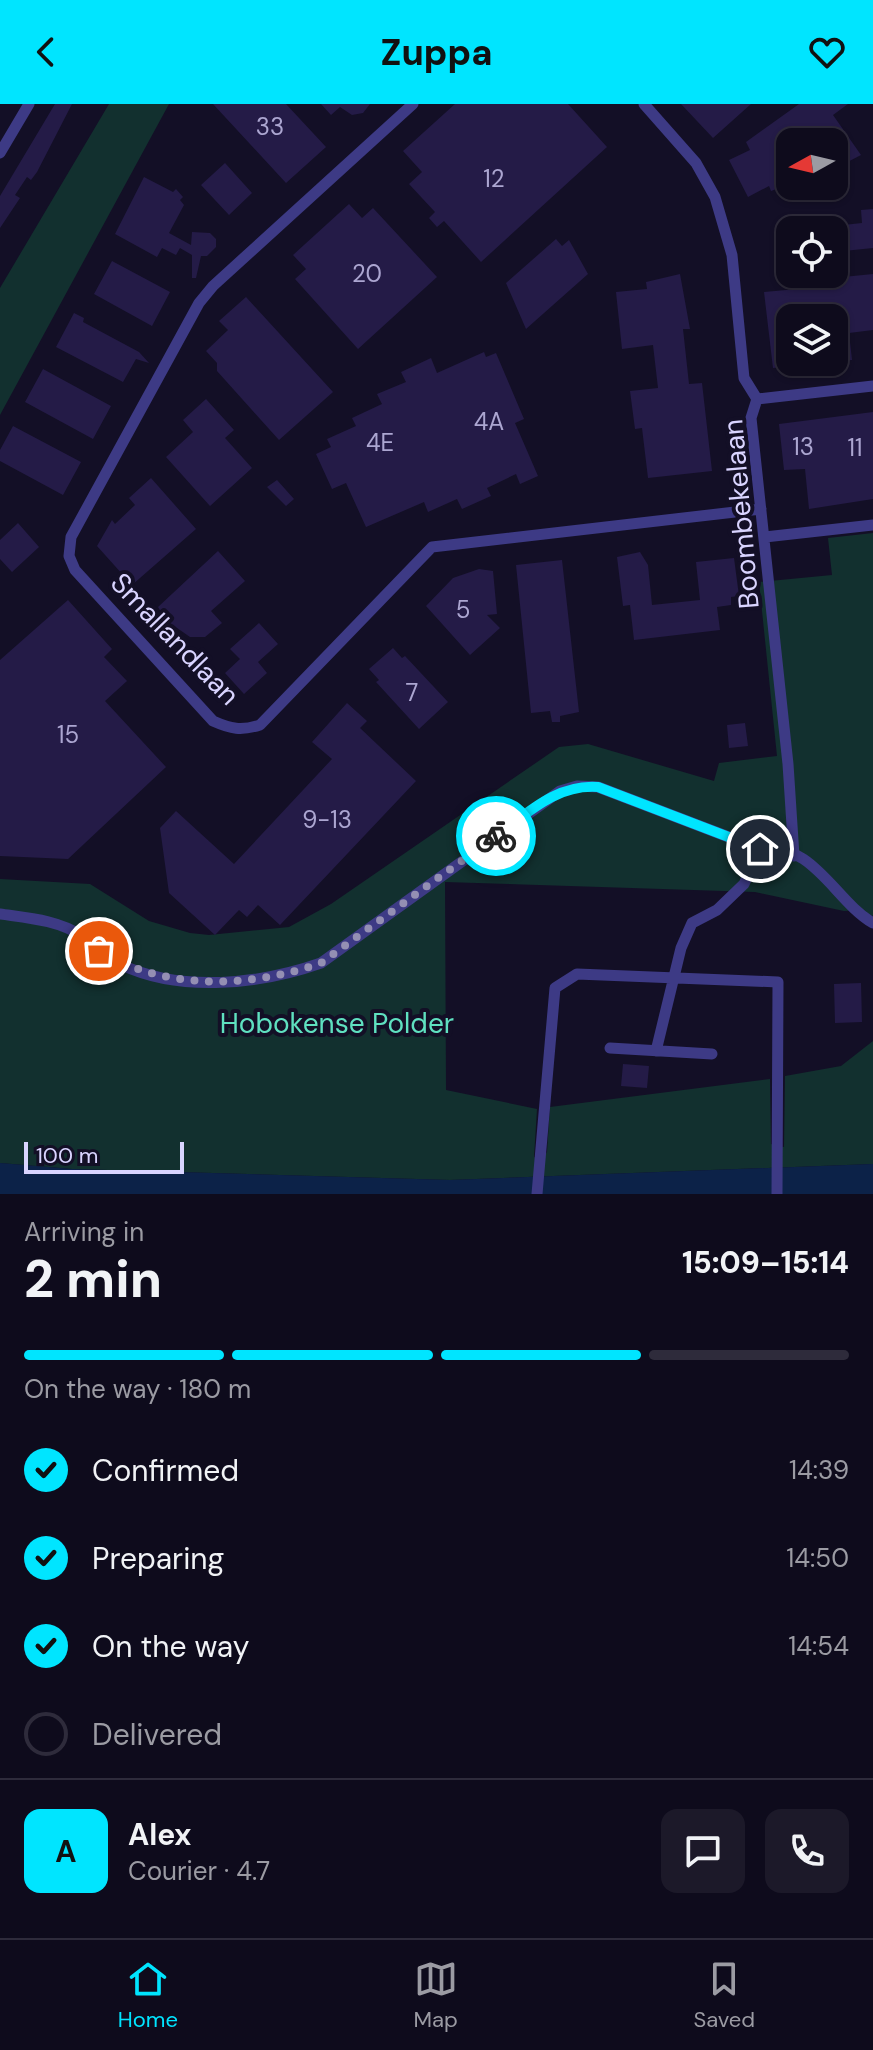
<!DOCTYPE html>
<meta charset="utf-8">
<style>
:root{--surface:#0e0b1c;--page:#1c1929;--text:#f1f3f6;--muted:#9b9ba3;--line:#2e2b3b;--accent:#00e5ff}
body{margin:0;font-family:"DM Sans",sans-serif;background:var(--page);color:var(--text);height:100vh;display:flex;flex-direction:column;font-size:30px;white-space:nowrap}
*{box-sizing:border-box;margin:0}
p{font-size:26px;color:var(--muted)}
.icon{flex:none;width:44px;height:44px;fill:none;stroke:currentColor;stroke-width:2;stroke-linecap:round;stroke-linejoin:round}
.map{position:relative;height:1090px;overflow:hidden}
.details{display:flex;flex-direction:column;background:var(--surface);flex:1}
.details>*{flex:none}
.needle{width:52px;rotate:262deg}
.tools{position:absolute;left:776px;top:24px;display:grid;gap:16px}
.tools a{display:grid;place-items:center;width:72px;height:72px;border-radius:16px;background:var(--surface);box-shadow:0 2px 6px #0004,0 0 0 2px var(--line);font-size:40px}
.scale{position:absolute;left:24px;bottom:20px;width:160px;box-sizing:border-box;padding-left:8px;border:4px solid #d9d4ff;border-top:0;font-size:22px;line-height:28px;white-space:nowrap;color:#d9d4ff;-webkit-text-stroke:6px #130f26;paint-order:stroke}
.pin{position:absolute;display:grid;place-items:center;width:68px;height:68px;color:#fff;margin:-34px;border:4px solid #fff;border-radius:50%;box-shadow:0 2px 8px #0007}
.courier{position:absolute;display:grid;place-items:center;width:80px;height:80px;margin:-40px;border:6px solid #00e5ff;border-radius:50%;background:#fff;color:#222;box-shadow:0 2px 10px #0007}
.head em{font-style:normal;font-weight:800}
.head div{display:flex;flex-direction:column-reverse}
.head{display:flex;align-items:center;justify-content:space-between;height:136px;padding:0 24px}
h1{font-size:52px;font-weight:800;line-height:60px}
.bar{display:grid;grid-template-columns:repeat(4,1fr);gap:12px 8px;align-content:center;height:96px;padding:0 24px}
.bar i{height:10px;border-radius:6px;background:var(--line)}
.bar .selected{background:var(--accent)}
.bar p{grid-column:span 4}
.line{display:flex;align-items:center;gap:20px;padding:0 24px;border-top:2px solid var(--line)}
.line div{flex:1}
.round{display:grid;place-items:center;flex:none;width:84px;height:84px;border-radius:16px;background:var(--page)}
ol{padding:0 24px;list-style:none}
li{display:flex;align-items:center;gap:24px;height:88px}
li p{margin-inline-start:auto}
li .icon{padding:8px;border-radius:50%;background:var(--accent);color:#111;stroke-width:4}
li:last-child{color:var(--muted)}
li i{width:44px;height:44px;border:4px solid var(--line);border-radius:50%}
header{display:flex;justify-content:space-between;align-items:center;height:104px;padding:0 24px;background:var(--accent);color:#111;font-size:36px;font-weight:800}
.tabs{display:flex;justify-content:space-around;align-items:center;height:112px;border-top:2px solid var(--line);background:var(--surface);font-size:22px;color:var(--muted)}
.tabs a{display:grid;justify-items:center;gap:4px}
.tabs .selected{color:var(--accent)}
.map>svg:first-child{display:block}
.green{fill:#12302f}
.water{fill:#0c2248}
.building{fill:#241b47}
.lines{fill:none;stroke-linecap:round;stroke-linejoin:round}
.minor{stroke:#3d3a85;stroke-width:11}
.done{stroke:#948fb3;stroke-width:8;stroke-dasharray:0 14.4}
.route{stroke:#00e5ff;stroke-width:10}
.labels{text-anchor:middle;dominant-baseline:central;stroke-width:8;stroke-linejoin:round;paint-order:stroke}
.number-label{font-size:24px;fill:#aca6d1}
.street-label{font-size:28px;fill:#d9d4ff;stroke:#130f26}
.park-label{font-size:28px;fill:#5fe0c0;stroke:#130f26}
</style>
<header><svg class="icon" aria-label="back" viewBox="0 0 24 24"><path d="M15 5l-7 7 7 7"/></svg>Zuppa<svg class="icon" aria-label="heart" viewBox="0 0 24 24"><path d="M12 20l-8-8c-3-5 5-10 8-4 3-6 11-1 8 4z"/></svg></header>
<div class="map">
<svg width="873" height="1090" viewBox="0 0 873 1090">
<rect width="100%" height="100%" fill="#130f26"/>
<!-- green -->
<path class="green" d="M109,0H169L0,311V184Z
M873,429V812L860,806L844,807L755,788L445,778L446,986L537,1005L534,1053L542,1056L547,1048L550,1003L770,975L771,1040L784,1043L785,972L841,962L873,937V1060L450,1076L72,1065L0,1059V775L90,780L149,817L190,829L209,831L289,823L331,800L559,643L588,640L714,677L719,659L777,652L759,478L832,471L828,434Z"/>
<!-- water -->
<path class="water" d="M0,1059L72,1065L450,1076L873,1060V1090H0Z"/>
<!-- building -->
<path class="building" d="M55,0H72L37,68L31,76L27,73L15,91L20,94L0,124V92Z
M213,0H286L326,43L286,79Z
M321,0H370L363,9L352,11L340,3L331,11Z
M455,0H568L607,43L481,158L444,117L437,123L429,114L435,108L409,80L422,68L403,47Z
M681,0H751L713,34Z
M799,0H848L833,11L861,51L834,65V38H790V80L771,87L769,82L748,93L729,56L750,46L746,38Z
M225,59L252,89L229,111L201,81Z
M144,73L173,88L176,85L183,93L180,96L184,101L169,129L191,141L192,128L210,129L216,135V143L207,152H201L196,174H192V151L180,144L176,151L162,144L157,153L115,130Z
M349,100L362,114L373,104L437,173L358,245L295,175L306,165L293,151Z
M873,105V144L834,148V122L862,119L861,106Z
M556,135L562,142L569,136L588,170L526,225L506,179Z
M112,157L170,188L152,222L94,190Z
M680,170L690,225H683L689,280L702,279L712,367L648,374L642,324L635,325L630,287L658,284L653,241L622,245L616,188L647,185L646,178Z
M843,170V173L873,170V226L849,229L852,256L834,257V214H790V262L773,264L764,188L797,185L795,175Z
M246,193L333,288L279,336L217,267V259L206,247L228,226L219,217Z
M74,209L84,214L83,218L139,248L149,259L136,255L123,278L56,243Z
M484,248L486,253L496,249L524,315L515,319L538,372L520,380L516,370L487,384L491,392L462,405L457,395L428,408L424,398L366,423L346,379L332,385L316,350L331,343L327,335L356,322L352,314L382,300L377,290L406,278L401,268L431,254L437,269Z
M43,265L111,302L93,335L25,298Z
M206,295L234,326L225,334L252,364L210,402L166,353L193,328L183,316Z
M873,308V395L809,405L805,365L784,366L779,320Z
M13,322L81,358L63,391L0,357V346Z
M151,374L196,425L132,481L97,442L112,416L115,420L135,401L129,394Z
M277,376L294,395L286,402L267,383Z
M18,419L39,443L12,468L0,455V436Z
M218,447L245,477L211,507L222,519L205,533H190L167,517L158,503Z
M640,448L648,461L652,501L700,496L696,458L734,454L739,492L731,493V501L717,503L720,526L634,536L630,501L623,502L617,453Z
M562,456L579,608L560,612V618H552L550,607L531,609L516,461Z
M479,465L493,467L497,510L487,511L500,524L470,551L426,502L453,474Z
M68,496L112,545L104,553L127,577L105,597L166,663L68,755L0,752V556Z
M259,519L278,540L258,558L267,569L244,590L225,569L240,555L230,545Z
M393,544L402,554L405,552L448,598L419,625L376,578L379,576L369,565Z
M347,599L367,617L360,624L416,677L280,821L258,801L247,813L239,806L215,831L169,789L160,724L176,707L234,760L332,655L312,638Z
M745,619L748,642L729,644L727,621Z
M861,879L862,918L835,919L834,880Z
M623,960L649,962L647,984L621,982Z"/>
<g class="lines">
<!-- minor -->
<path class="minor" d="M413,0L213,182L199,199L71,433L69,452L75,466L213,617C231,625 241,627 260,621L432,443L761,405
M644,0L696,59L715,93L732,151L744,274L757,295
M0,49L29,0
M757,295L751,314L788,660L794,752
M757,295L873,282
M765,433L873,421
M0,810C28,814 58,816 82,832C96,842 107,853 122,861C182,889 261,880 321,859L560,687L577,682L598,683L760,745C813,737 835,797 873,819
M610,944L712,950
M656,947L681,844L692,819L717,806L744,780L760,745
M537,1090L555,884L577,870L778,878L777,1090"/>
</g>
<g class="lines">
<!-- done -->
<path class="done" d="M99,847C166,887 250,884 321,859L496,732"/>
<!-- route -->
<path class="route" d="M496,732C528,709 556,680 598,683L760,745"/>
</g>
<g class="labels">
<!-- number labels -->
<g class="number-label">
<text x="270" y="22">33</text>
<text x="494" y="74">12</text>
<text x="367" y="169">20</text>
<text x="489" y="317">4A</text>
<text x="380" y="338">4E</text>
<text x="803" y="342">13</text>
<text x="855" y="343">11</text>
<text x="463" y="505">5</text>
<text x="412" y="588">7</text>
<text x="68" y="630">15</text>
<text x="327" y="715">9-13</text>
</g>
<!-- street labels -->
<g class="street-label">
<text transform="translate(741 410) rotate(-95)">Boombekelaan</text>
<text transform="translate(175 535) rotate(46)">Smallandlaan</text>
</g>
<!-- park labels -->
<g class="park-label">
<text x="337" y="919">Hobokense Polder</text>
</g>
</g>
</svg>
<div class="tools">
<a><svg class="needle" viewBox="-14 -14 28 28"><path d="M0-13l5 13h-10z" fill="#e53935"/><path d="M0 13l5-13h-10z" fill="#9b9ba3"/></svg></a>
<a><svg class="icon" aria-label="locate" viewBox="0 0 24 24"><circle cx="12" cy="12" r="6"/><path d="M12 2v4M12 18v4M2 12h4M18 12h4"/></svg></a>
<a><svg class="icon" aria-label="layers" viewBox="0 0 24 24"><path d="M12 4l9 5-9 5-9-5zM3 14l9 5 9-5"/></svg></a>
</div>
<div class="scale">100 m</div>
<div class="pin" style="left:99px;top:847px;background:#ea580c"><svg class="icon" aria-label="bag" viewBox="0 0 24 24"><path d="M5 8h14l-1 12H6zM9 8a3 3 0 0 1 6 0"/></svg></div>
<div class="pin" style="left:760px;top:745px;background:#1f2937"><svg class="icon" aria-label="home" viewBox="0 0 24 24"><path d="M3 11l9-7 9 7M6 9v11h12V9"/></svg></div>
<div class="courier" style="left:496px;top:732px"><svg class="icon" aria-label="bike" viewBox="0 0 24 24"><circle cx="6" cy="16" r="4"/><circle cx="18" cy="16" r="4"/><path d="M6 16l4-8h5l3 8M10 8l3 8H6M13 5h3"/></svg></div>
</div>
<section class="details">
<div class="head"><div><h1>2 min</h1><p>Arriving in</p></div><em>15:09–15:14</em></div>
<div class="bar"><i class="selected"></i><i class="selected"></i><i class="selected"></i><i></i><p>On the way · 180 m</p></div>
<ol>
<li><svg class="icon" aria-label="check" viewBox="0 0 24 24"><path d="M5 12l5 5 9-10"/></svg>Confirmed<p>14:39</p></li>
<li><svg class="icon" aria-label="check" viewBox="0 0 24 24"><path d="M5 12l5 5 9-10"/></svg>Preparing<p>14:50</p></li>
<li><svg class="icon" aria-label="check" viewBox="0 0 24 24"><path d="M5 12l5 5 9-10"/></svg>On the way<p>14:54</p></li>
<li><i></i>Delivered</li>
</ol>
<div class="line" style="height:144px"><b class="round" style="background:var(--accent);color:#111">A</b><div><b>Alex</b><p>Courier · 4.7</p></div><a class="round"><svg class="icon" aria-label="chat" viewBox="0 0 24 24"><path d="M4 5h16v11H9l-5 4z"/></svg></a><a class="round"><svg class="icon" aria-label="phone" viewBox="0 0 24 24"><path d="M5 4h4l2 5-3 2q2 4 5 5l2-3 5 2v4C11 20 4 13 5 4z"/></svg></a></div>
</section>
<nav class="tabs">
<a class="selected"><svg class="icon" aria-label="home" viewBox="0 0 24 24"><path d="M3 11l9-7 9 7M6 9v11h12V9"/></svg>Home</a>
<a><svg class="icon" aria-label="map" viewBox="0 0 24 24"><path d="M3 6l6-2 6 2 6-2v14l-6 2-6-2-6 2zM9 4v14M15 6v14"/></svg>Map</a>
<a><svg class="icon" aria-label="saved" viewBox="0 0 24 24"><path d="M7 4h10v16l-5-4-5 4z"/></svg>Saved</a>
</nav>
